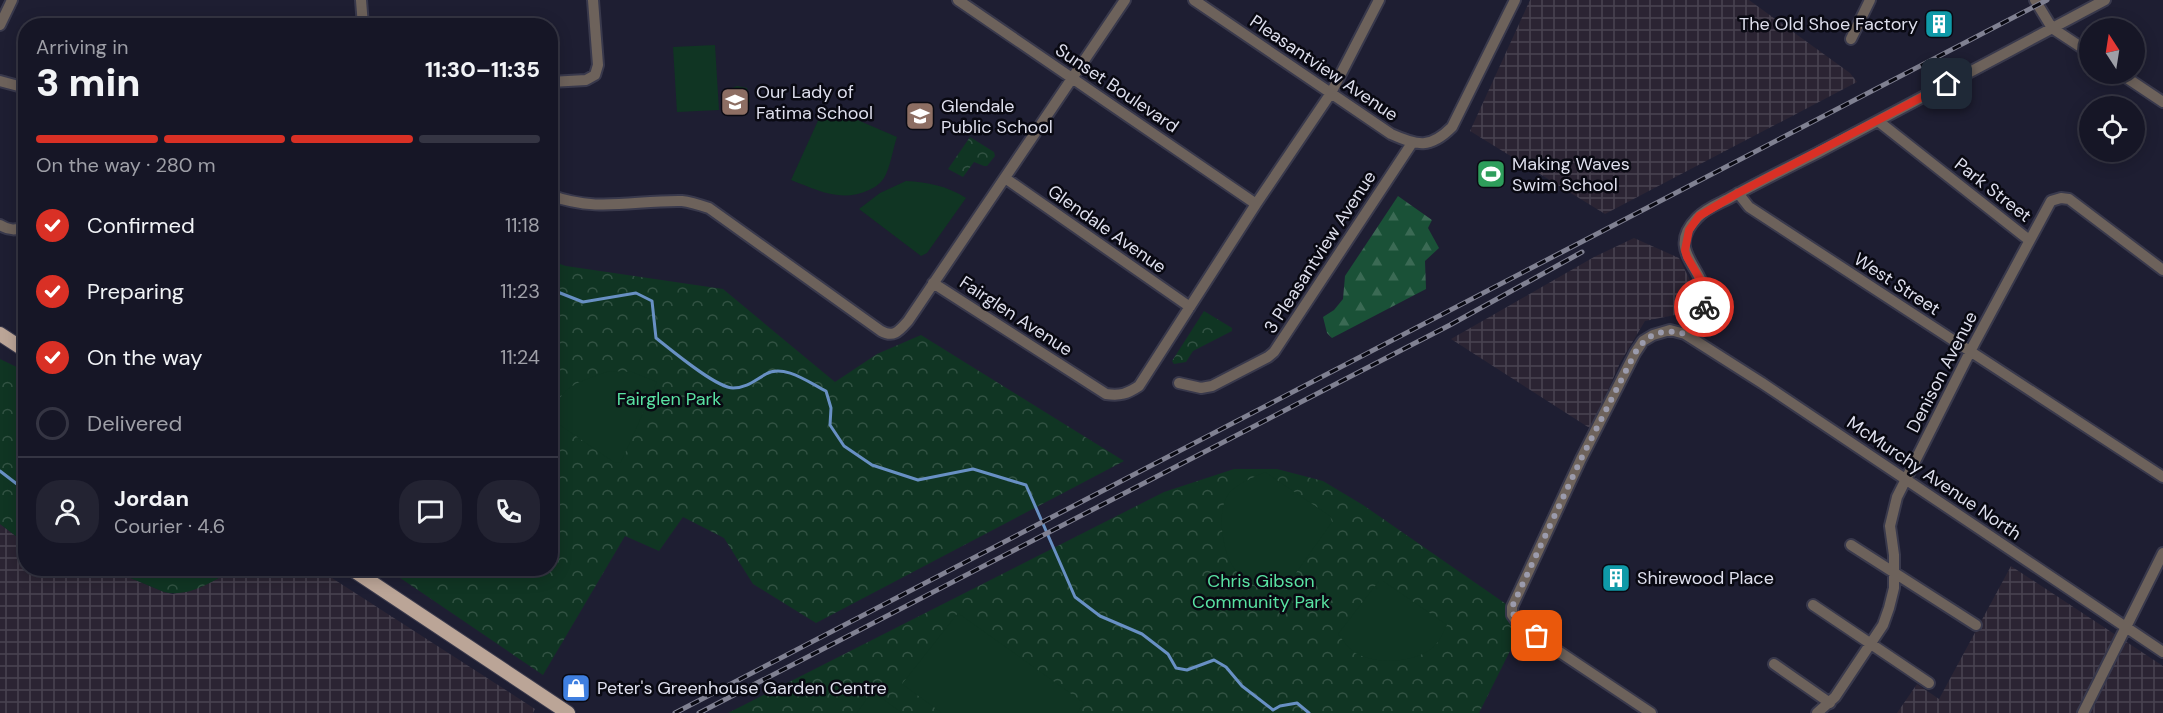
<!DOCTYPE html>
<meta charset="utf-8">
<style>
:root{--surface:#161626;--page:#232332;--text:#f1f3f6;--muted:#9e9fa7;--line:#353543;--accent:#d93025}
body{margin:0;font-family:"DM Sans",sans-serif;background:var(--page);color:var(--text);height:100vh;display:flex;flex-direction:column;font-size:22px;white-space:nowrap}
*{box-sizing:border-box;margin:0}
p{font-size:20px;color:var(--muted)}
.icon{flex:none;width:33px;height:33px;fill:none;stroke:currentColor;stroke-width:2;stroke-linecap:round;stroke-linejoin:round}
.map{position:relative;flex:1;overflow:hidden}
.sheet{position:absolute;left:18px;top:18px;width:540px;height:558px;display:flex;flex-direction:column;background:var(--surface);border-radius:24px;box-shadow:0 3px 15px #0003,0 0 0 2px var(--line)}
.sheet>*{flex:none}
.needle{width:39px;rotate:348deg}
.controls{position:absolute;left:2079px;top:18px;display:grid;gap:12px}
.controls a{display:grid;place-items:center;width:66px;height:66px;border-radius:50%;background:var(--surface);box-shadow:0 3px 15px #0003,0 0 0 2px var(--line);font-size:30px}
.pin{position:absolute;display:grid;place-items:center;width:51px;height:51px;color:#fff;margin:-26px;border-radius:12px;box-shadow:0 3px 9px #0006}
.courier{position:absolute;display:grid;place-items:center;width:60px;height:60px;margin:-30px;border:4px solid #d93025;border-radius:50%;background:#fff;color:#222;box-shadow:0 2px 8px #0007}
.summary em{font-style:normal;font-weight:800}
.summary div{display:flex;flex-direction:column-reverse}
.summary{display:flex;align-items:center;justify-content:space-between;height:102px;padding:0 18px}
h1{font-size:39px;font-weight:800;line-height:45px}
.bar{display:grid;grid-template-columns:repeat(4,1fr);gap:9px 6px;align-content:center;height:72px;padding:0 18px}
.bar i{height:8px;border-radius:4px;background:var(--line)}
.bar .active{background:var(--accent)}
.bar p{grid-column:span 4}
.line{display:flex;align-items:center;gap:15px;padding:0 18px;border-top:2px solid var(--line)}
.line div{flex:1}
.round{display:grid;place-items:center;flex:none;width:63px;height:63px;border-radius:24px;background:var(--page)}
ol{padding:0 18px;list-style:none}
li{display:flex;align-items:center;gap:18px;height:66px}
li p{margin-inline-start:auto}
li .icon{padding:6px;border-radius:50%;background:var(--accent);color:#fff;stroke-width:4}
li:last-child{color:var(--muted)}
li i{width:33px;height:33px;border:3px solid var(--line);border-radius:50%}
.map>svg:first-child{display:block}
.industrial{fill:url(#industrial-grid)}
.forest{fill:url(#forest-firs)}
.park{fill:url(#park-crowns)}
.pitch{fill:#103523}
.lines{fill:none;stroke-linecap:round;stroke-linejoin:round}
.stream{stroke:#6890c4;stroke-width:3}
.minor-casing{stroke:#39394c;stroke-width:14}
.major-casing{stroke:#39394c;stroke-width:16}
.minor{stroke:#6d625b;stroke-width:10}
.major{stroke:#bba597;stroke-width:14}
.rail-casing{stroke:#808192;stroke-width:5}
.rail{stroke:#090912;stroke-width:3;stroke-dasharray:9;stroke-linecap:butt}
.done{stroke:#9b9bac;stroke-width:6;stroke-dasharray:0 10.8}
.route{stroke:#d93025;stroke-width:8}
.labels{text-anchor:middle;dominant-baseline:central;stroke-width:5;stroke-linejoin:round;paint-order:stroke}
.poi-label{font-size:18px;fill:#dedfed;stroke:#090912;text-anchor:start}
.street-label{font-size:18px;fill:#dedfed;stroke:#090912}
.park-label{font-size:18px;fill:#59e2a2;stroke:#090912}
</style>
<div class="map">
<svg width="2163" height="713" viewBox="0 0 2163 713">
<defs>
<pattern id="industrial-grid" width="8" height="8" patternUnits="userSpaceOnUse" patternTransform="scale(1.5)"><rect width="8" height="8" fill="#2b2433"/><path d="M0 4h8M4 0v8" fill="none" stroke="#494351"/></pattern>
<pattern id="forest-firs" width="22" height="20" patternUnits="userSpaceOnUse" patternTransform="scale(1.5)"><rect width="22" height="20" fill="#1a5137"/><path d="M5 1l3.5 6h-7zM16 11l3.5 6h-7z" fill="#3b6a54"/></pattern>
<pattern id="park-crowns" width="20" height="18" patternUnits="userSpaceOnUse" patternTransform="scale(1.5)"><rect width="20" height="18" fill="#103523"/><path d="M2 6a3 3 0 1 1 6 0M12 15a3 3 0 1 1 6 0" fill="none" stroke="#325243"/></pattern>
</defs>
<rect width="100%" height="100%" fill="#1e1e32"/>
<!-- industrial -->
<path class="industrial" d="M1530,0H1749L1850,73L1857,82L1605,214L1470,131Z
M1634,238L1679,258L1695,290L1690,312L1645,321L1620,363L1591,429L1451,339L1594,257Z
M0,524L25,543L26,568L109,569L164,592L173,594L213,581L234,569H318L535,709L533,713H0Z
M2011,566L2163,666V713H1897L1917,684L1939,699Z"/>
<!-- forest -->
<path class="forest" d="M1398,196L1432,220L1428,228L1439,248L1425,261L1426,289L1332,338L1327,333L1323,317L1334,310L1343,299L1345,276Z"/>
<!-- park -->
<path class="park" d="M737,86L747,88L750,102L741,107L735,105L731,100L732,88Z
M970,137L994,152L995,156L987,166H984L974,162L963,177L948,169Z
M551,261L566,266L723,289L835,382L877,354L921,335L1124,461L816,623L753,584L724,538L683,517L659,551L625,536L543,675L387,569L550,568Z
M1204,311L1232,328V331L1193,351L1186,362L1174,364L1172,361Z
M0,359L25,371V543L0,524Z
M1234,469H1277L1323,481L1363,505L1506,604L1516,639L1479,713H728L1164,492Z
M109,569H234C213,581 189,598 164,592Z"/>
<!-- pitch -->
<path class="pitch" d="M715,45L719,110L677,112L673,47Z
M832,109L897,137C893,148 890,169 884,178C881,183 874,188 869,190C841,203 817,190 791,180L821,114Z
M906,181C928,182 947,186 966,198L927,253L921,256L859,209L880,193Z
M609,371L632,372L657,382L621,462L615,463L551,419C561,384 577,383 609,371Z
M1265,472L1330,516L1332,522L1281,594C1265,592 1248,584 1237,572C1222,555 1214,506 1232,490C1241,482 1255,477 1265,472Z
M1379,581H1383L1447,625C1443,633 1439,643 1431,649C1413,663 1373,665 1354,652C1347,647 1343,640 1338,634Z
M958,613L1084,703L1077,713H942L902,684Z
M872,691L902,713H857Z"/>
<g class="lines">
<!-- stream -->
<path class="stream" d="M550,289L583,302L636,293L652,301L656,338C670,349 716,388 733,388C747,388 755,380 766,374C784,363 811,384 826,391L831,408L830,425L844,446L872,465L918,480L973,469L1026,485L1075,597L1100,616L1142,634L1168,654L1176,668L1187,670L1214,660L1226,667L1242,686L1273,710L1280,706L1297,703L1309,713
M0,471L26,491"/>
<!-- minor casing -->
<g class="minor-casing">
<path id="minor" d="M361,0L363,26
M958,0L1256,204
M1194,0L1391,134C1418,146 1430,149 1452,127L1515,0
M2035,0L2052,28L2090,53
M0,25L12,0
M1851,39L1870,0
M2121,74L2163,102
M0,81L26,88
M550,82L586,80L595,75L598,65L593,0
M1878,121L2029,240
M1005,178L1190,307
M1738,193L1749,207L2163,477
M550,195C597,213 634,200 682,201C691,202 700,205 709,208L881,331C894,338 899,331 908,321L1125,0
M0,225C9,231 16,230 26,227
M933,283L1106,394C1120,396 1127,394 1139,386L1256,204L1331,93L1379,0
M1685,334C1741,276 1654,262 1697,218C1705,209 1718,204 1728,199C1757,183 1787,168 1817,153C1913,103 2009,51 2105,0
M1179,383L1201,388L1212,386L1268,357L1274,352L1412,143
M1851,545L1976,625
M1813,605L1929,683
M1774,664L1830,703
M1651,713L1519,625L1512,615V607L1581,459L1635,353L1643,341L1653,335L1670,330L1685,334L1762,383L2163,652
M1817,713L1835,697L1883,625L1889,608L1894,588V555L1890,526L1897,497L1974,344L2051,201L2061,198L2069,199L2163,270
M2083,713L2163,553"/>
</g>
<!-- major casing -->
<g class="major-casing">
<path id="major" d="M0,334L26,351
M350,568L568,713"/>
</g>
<!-- minor -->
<use href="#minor" class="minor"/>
<!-- major -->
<use href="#major" class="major"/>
<!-- rail casing -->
<g class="rail-casing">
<path id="rail" d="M675,713L2047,0
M699,713L1450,325L1582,252"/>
</g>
<!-- rail -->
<use href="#rail" class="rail"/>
</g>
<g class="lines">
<!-- done -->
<path class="done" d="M1537,636C1525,628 1513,623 1512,607L1581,459L1635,353C1648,333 1662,328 1685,334L1697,322L1704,307"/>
<!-- route -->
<path class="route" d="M1704,307L1705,292L1703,284L1687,257L1685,250L1689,230L1699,216L1738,193L1947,84"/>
</g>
<!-- icons -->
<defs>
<g id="building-square" transform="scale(1.5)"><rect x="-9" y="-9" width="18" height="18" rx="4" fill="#0f9aa8" stroke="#090912"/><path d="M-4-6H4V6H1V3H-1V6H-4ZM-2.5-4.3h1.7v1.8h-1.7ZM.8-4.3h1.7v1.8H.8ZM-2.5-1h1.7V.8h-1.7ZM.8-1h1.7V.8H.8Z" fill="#fff"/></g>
<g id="school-square" transform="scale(1.5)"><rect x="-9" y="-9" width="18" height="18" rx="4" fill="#8d6e63" stroke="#090912"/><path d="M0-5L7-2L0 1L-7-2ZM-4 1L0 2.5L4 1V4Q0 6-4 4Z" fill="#fff"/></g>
<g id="stadium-square" transform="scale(1.5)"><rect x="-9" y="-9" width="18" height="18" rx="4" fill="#2e9e5b" stroke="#090912"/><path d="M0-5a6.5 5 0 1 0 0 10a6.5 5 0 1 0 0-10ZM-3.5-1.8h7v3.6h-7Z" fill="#fff"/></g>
<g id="shop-square" transform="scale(1.5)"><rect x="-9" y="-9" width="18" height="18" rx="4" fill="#3f7fe0" stroke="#090912"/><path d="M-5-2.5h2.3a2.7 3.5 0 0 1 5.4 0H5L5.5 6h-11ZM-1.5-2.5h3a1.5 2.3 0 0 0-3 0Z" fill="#fff"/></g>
</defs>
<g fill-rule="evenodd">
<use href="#building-square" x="1939" y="24"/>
<use href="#school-square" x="735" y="102"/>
<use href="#school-square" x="920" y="116"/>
<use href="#stadium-square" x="1491" y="174"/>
<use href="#building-square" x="1616" y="578"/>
<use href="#shop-square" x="576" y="688"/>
</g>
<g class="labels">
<!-- poi labels -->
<g class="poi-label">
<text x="1918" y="24" text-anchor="end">The Old Shoe Factory</text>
<text x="756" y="92">Our Lady of<tspan x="756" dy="21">Fatima School</tspan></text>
<text x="941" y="106">Glendale<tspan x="941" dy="21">Public School</tspan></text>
<text x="1512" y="164">Making Waves<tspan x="1512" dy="21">Swim School</tspan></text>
<text x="1637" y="578">Shirewood Place</text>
<text x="597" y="688">Peter's Greenhouse Garden Centre</text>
</g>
<!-- street labels -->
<g class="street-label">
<text transform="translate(1324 68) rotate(34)">Pleasantview Avenue</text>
<text transform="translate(1117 88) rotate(34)">Sunset Boulevard</text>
<text transform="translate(1993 190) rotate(38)">Park Street</text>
<text transform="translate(1107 229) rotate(35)">Glendale Avenue</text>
<text transform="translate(1320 252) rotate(-57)">3 Pleasantview Avenue</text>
<text transform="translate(1897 284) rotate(33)">West Street</text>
<text transform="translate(1016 316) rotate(33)">Fairglen Avenue</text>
<text transform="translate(1942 372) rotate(-63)">Denison Avenue</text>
<text transform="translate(1934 478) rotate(34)">McMurchy Avenue North</text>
</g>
<!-- park labels -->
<g class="park-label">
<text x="669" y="399">Fairglen Park</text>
<text x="1261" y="581">Chris Gibson<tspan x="1261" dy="21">Community Park</tspan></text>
</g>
</g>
</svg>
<div class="controls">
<a><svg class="needle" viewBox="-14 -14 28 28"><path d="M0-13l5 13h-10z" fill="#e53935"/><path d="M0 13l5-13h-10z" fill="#9e9fa7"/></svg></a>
<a><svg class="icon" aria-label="locate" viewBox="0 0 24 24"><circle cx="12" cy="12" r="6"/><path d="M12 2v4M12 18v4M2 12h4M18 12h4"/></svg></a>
</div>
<div class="pin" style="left:1537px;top:636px;background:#ea580c"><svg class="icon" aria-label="bag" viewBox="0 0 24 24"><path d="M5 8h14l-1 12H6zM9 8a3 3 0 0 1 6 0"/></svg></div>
<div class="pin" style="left:1947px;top:84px;background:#1f2937"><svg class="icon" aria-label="home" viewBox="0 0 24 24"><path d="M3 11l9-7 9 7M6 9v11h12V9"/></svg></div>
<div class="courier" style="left:1704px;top:307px"><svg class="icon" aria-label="bike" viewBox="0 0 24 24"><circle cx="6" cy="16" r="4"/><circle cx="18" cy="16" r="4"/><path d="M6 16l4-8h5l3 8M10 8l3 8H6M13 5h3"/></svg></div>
<section class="sheet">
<div class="summary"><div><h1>3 min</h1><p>Arriving in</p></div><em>11:30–11:35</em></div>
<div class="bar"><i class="active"></i><i class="active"></i><i class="active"></i><i></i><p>On the way · 280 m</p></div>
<ol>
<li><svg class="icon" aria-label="check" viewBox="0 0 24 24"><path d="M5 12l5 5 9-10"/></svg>Confirmed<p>11:18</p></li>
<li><svg class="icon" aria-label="check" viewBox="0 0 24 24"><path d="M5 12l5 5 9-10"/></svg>Preparing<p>11:23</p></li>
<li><svg class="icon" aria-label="check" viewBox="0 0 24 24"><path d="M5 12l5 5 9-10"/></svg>On the way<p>11:24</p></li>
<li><i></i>Delivered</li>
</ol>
<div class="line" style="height:108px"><a class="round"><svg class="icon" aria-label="person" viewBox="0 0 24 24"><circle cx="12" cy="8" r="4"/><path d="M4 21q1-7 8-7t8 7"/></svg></a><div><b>Jordan</b><p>Courier · 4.6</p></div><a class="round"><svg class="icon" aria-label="chat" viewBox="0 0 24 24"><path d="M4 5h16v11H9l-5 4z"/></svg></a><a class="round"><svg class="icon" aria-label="phone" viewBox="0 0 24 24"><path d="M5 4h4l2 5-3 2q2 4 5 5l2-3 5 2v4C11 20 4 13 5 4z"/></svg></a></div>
</section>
</div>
